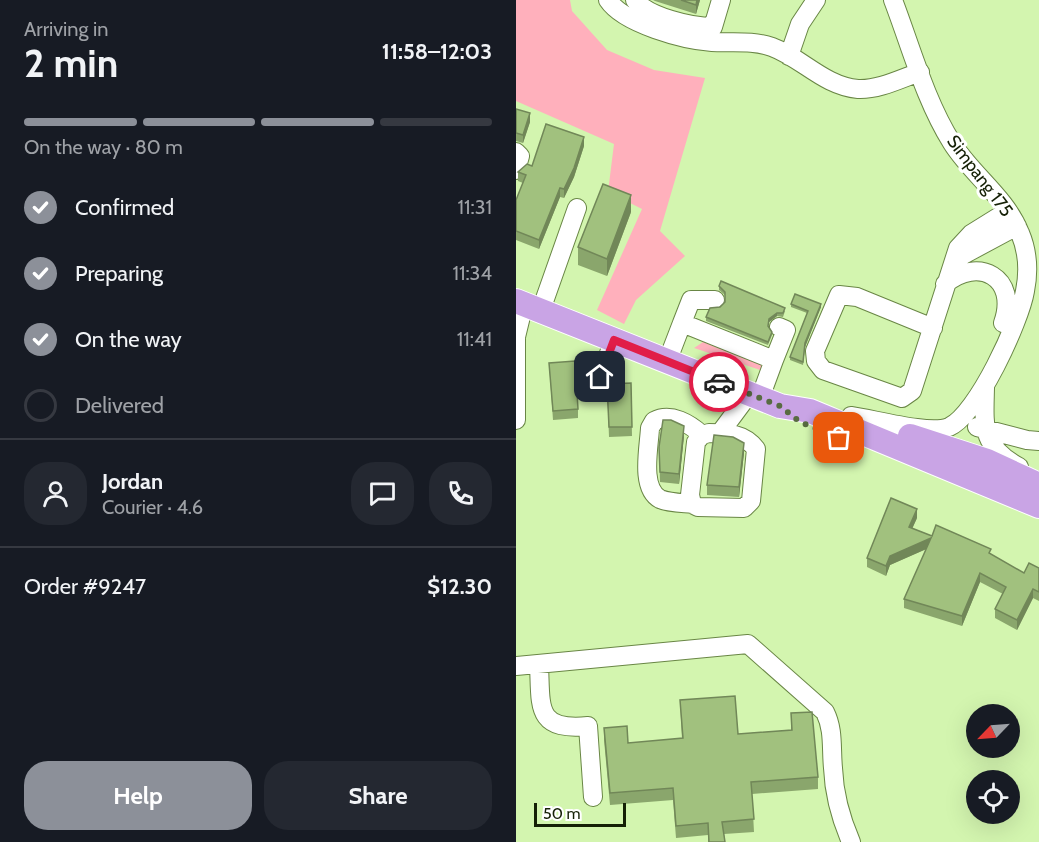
<!DOCTYPE html>
<meta charset="utf-8">
<style>
:root{--surface:#171b24;--page:#242831;--text:#f1f3f6;--muted:#9ea1a6;--line:#363941;--accent:#8c9099}
body{margin:0;font-family:Cabin,sans-serif;background:var(--page);color:var(--text);height:100vh;display:flex;flex-direction:column;font-size:22px;white-space:nowrap}
*{box-sizing:border-box;margin:0}
p{font-size:20px;color:var(--muted)}
.icon{flex:none;width:33px;height:33px;fill:none;stroke:currentColor;stroke-width:2;stroke-linecap:round;stroke-linejoin:round}
.map{position:relative;flex:1;overflow:hidden}
.panel{display:flex;flex-direction:column;background:var(--surface);width:516px}
.panel>*{flex:none}
.needle{width:39px;rotate:245deg}
.buttons{position:absolute;left:450px;top:704px;display:grid;gap:12px}
.buttons a{display:grid;place-items:center;width:54px;height:54px;border-radius:50%;background:var(--surface);box-shadow:0 6px 24px #0002;font-size:30px}
.scale{position:absolute;left:18px;bottom:15px;width:92px;box-sizing:border-box;padding-left:6px;border:3px solid #152006;border-top:0;font-size:16px;line-height:21px;white-space:nowrap;color:#152006;-webkit-text-stroke:4px #fff;paint-order:stroke}
.pin{position:absolute;display:grid;place-items:center;width:51px;height:51px;color:#fff;margin:-26px;border-radius:12px;box-shadow:0 3px 9px #0006}
.courier{position:absolute;display:grid;place-items:center;width:60px;height:60px;margin:-30px;border:4px solid #e11d48;border-radius:50%;background:#fff;color:#222;box-shadow:0 2px 8px #0007}
.overview em{font-style:normal;font-weight:700}
.overview div{display:flex;flex-direction:column-reverse}
.overview{display:flex;align-items:center;justify-content:space-between;height:102px;padding:0 24px}
h1{font-size:39px;font-weight:700;line-height:45px}
.bar{display:grid;grid-template-columns:repeat(4,1fr);gap:9px 6px;align-content:center;height:72px;padding:0 24px}
.bar i{height:8px;border-radius:4px;background:var(--line)}
.bar .on{background:var(--accent)}
.bar p{grid-column:span 4}
.line{display:flex;align-items:center;gap:15px;padding:0 24px;border-top:2px solid var(--line)}
.line div{flex:1}
.round{display:grid;place-items:center;flex:none;width:63px;height:63px;border-radius:24px;background:var(--page)}
ol{padding:0 24px;list-style:none}
li{display:flex;align-items:center;gap:18px;height:66px}
li p{margin-inline-start:auto}
li .icon{padding:6px;border-radius:50%;background:var(--accent);color:#fff;stroke-width:4}
li:last-child{color:var(--muted)}
li i{width:33px;height:33px;border:3px solid var(--line);border-radius:50%}
.primary-button{display:flex;gap:12px;margin-top:auto;padding:12px 24px}
.primary-button a{flex:1;height:69px;border-radius:24px;background:var(--accent);color:#fff;font-size:24px;font-weight:700;line-height:69px;text-align:center}
.primary-button a+a{background:var(--page);color:var(--text)}
main{display:flex;flex:1;min-height:0}
.map>svg:first-child{display:block}
.green{fill:#ffb0bc}
.lines{fill:none;stroke-linecap:round;stroke-linejoin:round}
.minor-casing{stroke:#698645;stroke-width:20}
.major-casing{stroke:#fff;stroke-width:26}
.minor{stroke:#fff;stroke-width:18}
.major{stroke:#c9a4e5;stroke-width:24}
.wall{fill:#8aa66c}
.shaded-wall{fill:#718758}
.building{fill:#a1c17e;stroke:#718758;stroke-width:1.5}
.done{stroke:#586b41;stroke-width:6;stroke-dasharray:0 10.8}
.route{stroke:#e11d48;stroke-width:8}
.labels{text-anchor:middle;dominant-baseline:central;stroke-width:6;stroke-linejoin:round;paint-order:stroke}
.street-label{font-size:18px;fill:#152006;stroke:#fff}
</style>
<main>
<section class="panel">
<div class="overview"><div><h1>2 min</h1><p>Arriving in</p></div><em>11:58–12:03</em></div>
<div class="bar"><i class="on"></i><i class="on"></i><i class="on"></i><i></i><p>On the way · 80 m</p></div>
<ol>
<li><svg class="icon" aria-label="check" viewBox="0 0 24 24"><path d="M5 12l5 5 9-10"/></svg>Confirmed<p>11:31</p></li>
<li><svg class="icon" aria-label="check" viewBox="0 0 24 24"><path d="M5 12l5 5 9-10"/></svg>Preparing<p>11:34</p></li>
<li><svg class="icon" aria-label="check" viewBox="0 0 24 24"><path d="M5 12l5 5 9-10"/></svg>On the way<p>11:41</p></li>
<li><i></i>Delivered</li>
</ol>
<div class="line" style="height:108px"><a class="round"><svg class="icon" aria-label="person" viewBox="0 0 24 24"><circle cx="12" cy="8" r="4"/><path d="M4 21q1-7 8-7t8 7"/></svg></a><div><b>Jordan</b><p>Courier · 4.6</p></div><a class="round"><svg class="icon" aria-label="chat" viewBox="0 0 24 24"><path d="M4 5h16v11H9l-5 4z"/></svg></a><a class="round"><svg class="icon" aria-label="phone" viewBox="0 0 24 24"><path d="M5 4h4l2 5-3 2q2 4 5 5l2-3 5 2v4C11 20 4 13 5 4z"/></svg></a></div>
<div class="line" style="height:78px"><div>Order #9247</div><b>$12.30</b></div>
<div class="primary-button"><a>Help</a><a>Share</a></div>
</section>
<div class="map">
<svg width="523" height="842" viewBox="0 0 523 842">
<rect width="100%" height="100%" fill="#d3f5af"/>
<!-- green -->
<path class="green" d="M0,0H54L56,11L91,50L138,70L189,78L144,231L169,256L120,300L108,324L81,310L126,209L92,192L98,144L0,101Z
M209,338L260,358L256,374L178,348L187,342Z"/>
<g class="lines">
<!-- minor casing -->
<g class="minor-casing">
<path id="minor" d="M92,0C108,24 168,40 196,42C216,43 237,40 256,47C286,58 308,86 342,89C363,90 386,78 404,72
M119,0C132,17 176,27 197,27L205,0
M273,56L284,24L300,0
M0,152L4,156L0,170
M438,264L447,255L501,226
M429,284C462,256 503,277 487,323
M25,310L61,208
M166,323L175,300H199
M417,328L341,297L323,295L299,351L300,361L307,370L386,398L396,391L442,248L455,234L492,211
M258,360L270,330L263,327
M151,362L166,323L258,360L244,398
M84,377L98,340
M469,388C468,427 465,446 503,467
M335,416C358,419 413,435 433,427C461,415 504,321 509,291C513,271 512,252 504,233C490,197 456,175 436,143C409,100 395,47 377,0
M0,420V337L8,304
M461,427L511,440L523,441
M193,433C211,433 228,433 240,449L235,501L228,508L182,507L176,504L174,495L180,442L186,435Z
M204,433L233,394
M176,504C167,503 153,503 144,499C124,488 133,448 134,428L138,421C155,412 174,424 186,435
M23,664C25,707 19,731 72,726L77,797
M0,666L232,644L309,712C318,730 315,748 317,768C318,793 325,819 335,842"/>
</g>
<!-- major casing -->
<g class="major-casing">
<path id="major" d="M0,301L264,406L294,411L523,506
M394,436L471,461L523,485"/>
</g>
<!-- minor -->
<use href="#minor" class="minor"/>
<!-- major -->
<use href="#major" class="major"/>
</g>
<!-- wall -->
<path class="wall" d="M137,0H184L180,14L139,1Z
M0,109L14,122L7,143L0,141Z
M68,146L58,177L48,198L44,197L23,249L0,240V200L7,183L2,181V172L16,166Z
M115,212L91,276L62,265V247Z
M203,286L269,311L267,317L261,316L253,322L252,326L256,335L252,345L190,321V317L209,302V295L203,290Z
M275,304L305,307L289,347L287,365L274,360V357L291,313L275,307Z
M33,363L62,409V418L37,420Z
M115,383L116,436L93,437L91,384Z
M168,436L163,484L144,482L143,447Z
M228,453L223,497L191,495V485Z
M401,518L396,528L416,536L475,555L508,573L523,568V601L517,598L501,630L479,618V609L487,594L464,582L446,626L388,608V599L410,549L374,565L370,576L351,567V558Z
M164,700L222,734L275,730V713L302,777V789L236,794L238,832L208,834L209,842H192V835L160,838L157,800L94,805L88,740V728L112,743L166,739Z"/>
<!-- shaded-wall -->
<path class="shaded-wall" d="M181,0H184L180,14V5Z
M14,113V122L7,143V135Z
M68,137V146L58,177L48,198V189Z
M44,188V197L23,249V240Z
M115,195V212L91,276V259Z
M305,304V307L289,347L287,365L289,343Z
M261,313V316L253,322L252,329L253,319Z
M168,426V436L163,484V474Z
M228,443V453L223,497V487Z
M401,509V518L393,536V527Z
M415,538V547L374,565L370,576V566L374,556Z
M464,573V582L446,626V616Z
M517,589V598L501,630V620Z"/>
<!-- building -->
<path class="building" d="M165,0H181L180,5Z
M0,109L14,113L7,135L0,133Z
M30,124L68,137L58,168L48,189L44,188L23,240L0,231V200L10,175L2,172L11,164L16,166Z
M87,184L115,195L91,259L62,247Z
M205,281L269,308L267,313H261L253,319L252,326L256,332L252,342L190,317L194,308L204,307L209,302V292L203,286Z
M279,294L305,304L289,343L287,362L274,357L292,311L275,304Z
M59,361L62,409L37,411L33,363Z
M115,383L116,427H93L91,384Z
M147,420H155L168,426L163,474L144,472L143,447Z
M198,435L217,437L228,443L223,487L191,485Z
M375,498L401,509L393,527L416,536L420,525L475,549L473,553L508,573L513,563L523,568V592L517,589L501,620L479,609L490,587L464,573L446,616L388,599L415,538L374,556L370,566L351,558Z
M219,696L222,734L276,730L275,713L296,712L302,777L235,782L238,819L206,822L209,842H193L192,823L160,826L157,788L94,793L88,728L111,726L112,743L167,738L164,700Z"/>
<g class="lines">
<!-- done -->
<path class="done" d="M203,382L264,406L284,422L323,438"/>
<!-- route -->
<path class="route" d="M84,377L98,340L203,382"/>
</g>
<g class="labels">
<!-- street labels -->
<g class="street-label">
<text transform="translate(464 176) rotate(53)">Simpang 175</text>
</g>
</g>
</svg>
<div class="buttons">
<a><svg class="needle" viewBox="-14 -14 28 28"><path d="M0-13l5 13h-10z" fill="#e53935"/><path d="M0 13l5-13h-10z" fill="#9ea1a6"/></svg></a>
<a><svg class="icon" aria-label="locate" viewBox="0 0 24 24"><circle cx="12" cy="12" r="6"/><path d="M12 2v4M12 18v4M2 12h4M18 12h4"/></svg></a>
</div>
<div class="scale">50 m</div>
<div class="pin" style="left:323px;top:438px;background:#ea580c"><svg class="icon" aria-label="bag" viewBox="0 0 24 24"><path d="M5 8h14l-1 12H6zM9 8a3 3 0 0 1 6 0"/></svg></div>
<div class="pin" style="left:84px;top:377px;background:#1f2937"><svg class="icon" aria-label="home" viewBox="0 0 24 24"><path d="M3 11l9-7 9 7M6 9v11h12V9"/></svg></div>
<div class="courier" style="left:203px;top:382px"><svg class="icon" aria-label="car" viewBox="0 0 24 24"><path d="M5 17H2v-5l4-1 3-4h7l3 4 3 1v5h-3M9 17h6M6 11h13"/><circle cx="7" cy="17" r="2"/><circle cx="17" cy="17" r="2"/></svg></div>
</div>
</main>
